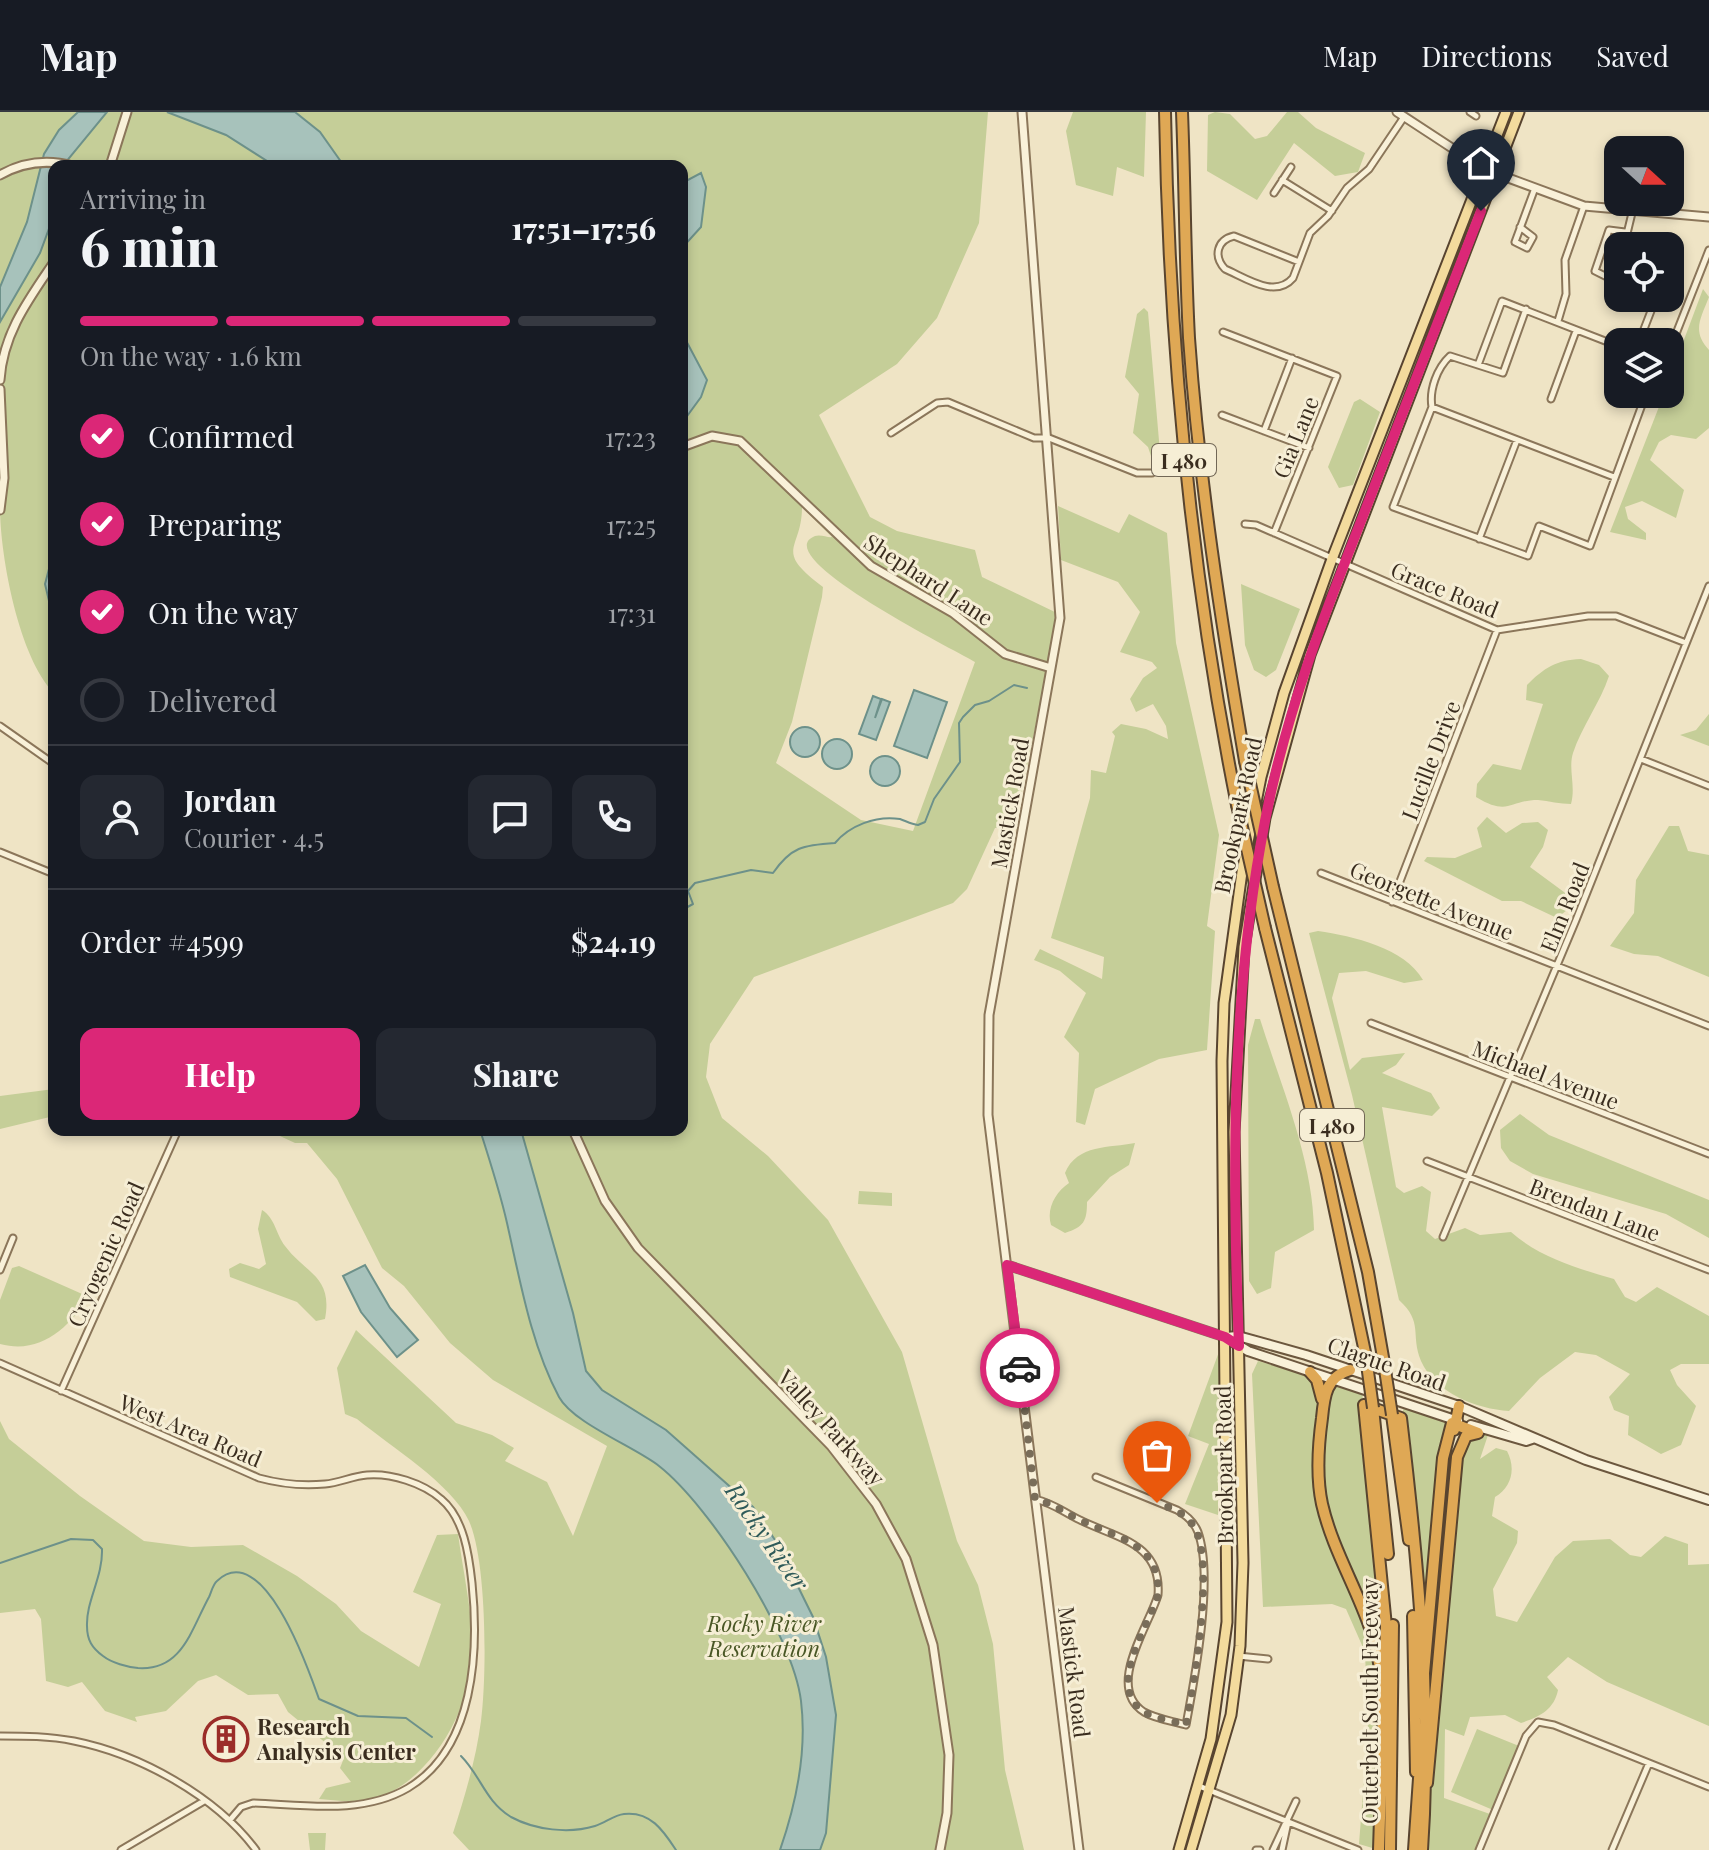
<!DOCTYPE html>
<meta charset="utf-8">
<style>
:root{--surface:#171b24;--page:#242831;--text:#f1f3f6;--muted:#9ea1a6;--line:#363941;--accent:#db2777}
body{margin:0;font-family:"Playfair Display",serif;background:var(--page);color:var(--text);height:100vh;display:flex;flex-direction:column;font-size:30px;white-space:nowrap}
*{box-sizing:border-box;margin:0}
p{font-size:26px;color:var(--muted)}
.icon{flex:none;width:44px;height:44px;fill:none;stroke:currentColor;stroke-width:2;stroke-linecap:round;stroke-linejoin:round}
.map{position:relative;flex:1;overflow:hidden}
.drawer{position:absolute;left:48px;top:48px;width:640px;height:976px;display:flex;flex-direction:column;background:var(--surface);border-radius:16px;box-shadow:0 4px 12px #0003}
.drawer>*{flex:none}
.needle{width:52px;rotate:111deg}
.fabs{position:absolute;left:1604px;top:24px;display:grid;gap:16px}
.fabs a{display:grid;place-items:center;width:80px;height:80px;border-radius:16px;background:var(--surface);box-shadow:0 4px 12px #0003;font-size:40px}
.pin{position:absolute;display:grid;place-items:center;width:68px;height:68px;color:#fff;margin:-82px -34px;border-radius:50% 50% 50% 0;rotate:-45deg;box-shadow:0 0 8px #0007}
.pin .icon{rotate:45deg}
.courier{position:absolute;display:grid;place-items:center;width:80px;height:80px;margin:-40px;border:6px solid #db2777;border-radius:50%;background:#fff;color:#222;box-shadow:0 2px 10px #0007}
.headline em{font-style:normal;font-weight:800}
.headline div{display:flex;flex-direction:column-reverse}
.headline{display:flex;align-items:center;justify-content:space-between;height:136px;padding:0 32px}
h1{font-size:52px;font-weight:800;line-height:60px}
.bar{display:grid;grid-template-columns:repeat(4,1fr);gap:12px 8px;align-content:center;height:96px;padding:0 32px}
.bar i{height:10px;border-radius:6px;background:var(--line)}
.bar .current{background:var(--accent)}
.bar p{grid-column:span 4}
.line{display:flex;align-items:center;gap:20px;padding:0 32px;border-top:2px solid var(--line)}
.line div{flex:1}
.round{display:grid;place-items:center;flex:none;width:84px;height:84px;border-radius:16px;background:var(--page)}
ol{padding:0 32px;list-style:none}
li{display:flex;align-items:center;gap:24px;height:88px}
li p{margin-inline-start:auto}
li .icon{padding:8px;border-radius:50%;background:var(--accent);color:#fff;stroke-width:4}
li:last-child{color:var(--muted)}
li i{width:44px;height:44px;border:4px solid var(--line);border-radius:50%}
.primary-button{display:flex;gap:16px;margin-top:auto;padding:16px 32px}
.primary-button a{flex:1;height:92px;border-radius:16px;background:var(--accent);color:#fff;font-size:32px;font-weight:800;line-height:92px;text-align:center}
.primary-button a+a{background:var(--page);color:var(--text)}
header{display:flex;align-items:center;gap:48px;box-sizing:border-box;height:112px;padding:0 40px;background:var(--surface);border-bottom:2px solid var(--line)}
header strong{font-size:38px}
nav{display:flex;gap:44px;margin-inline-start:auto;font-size:28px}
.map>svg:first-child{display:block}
.green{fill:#c5ce98;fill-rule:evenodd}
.water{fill:#a7c2bb;stroke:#6d918a;stroke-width:2}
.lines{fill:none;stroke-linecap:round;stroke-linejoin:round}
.stream{stroke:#6d918a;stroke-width:2}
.minor-casing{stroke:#8b765a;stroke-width:9}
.tertiary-casing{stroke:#8b765a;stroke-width:11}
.secondary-casing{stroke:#6c573e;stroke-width:12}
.primary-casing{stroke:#58442f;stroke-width:13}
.motorway-casing{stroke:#58442f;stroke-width:14}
.minor{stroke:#f9f1d9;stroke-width:5}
.tertiary{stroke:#f9f1d9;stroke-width:7}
.secondary{stroke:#f9f1d9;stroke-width:8}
.primary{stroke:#f3db9d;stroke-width:9}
.motorway{stroke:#dfa855;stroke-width:10}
.motorway-bridge-casing{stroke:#58442f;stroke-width:14;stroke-linecap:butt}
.motorway-bridge{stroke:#dfa855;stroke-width:10}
.done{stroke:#796d59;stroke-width:8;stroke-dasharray:0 14.4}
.route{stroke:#db2777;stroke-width:10}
.labels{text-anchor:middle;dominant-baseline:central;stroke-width:6;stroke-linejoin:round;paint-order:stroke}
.shield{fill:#f6eed5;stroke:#726756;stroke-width:2}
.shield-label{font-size:20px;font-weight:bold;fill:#3a2d1f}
.street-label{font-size:22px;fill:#3a2d1f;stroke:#f6eed5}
.park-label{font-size:22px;font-style:italic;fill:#495725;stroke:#f6eed5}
.poi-label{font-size:22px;font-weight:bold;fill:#3a2d1f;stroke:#f6eed5;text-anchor:start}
.water-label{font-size:24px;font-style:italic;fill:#2e5a59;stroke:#f6eed5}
</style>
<header>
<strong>Map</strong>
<nav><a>Map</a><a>Directions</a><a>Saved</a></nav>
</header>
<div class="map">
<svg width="1709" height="1738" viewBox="0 0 1709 1738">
<rect width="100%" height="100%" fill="#efe4c5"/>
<!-- green -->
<path class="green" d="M0,0H988L979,111L937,206L897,252L819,303L870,405L897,419L975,438L982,465L1059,502L1014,716H995L967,777L953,791L754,865L710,932L706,965L722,1006L768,1044L828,1108L902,1240L957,1429L978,1473L993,1532L1005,1658L1024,1738H469L453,1721C465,1684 476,1647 481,1609C487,1564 487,1449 469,1409C452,1372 390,1334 357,1307L345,1302L337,1256L356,1218L456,1311L492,1323L514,1336L505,1349L547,1370L573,1424L607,1334L493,1268L450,1231L404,1174L382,1156L337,1067L307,1031H295L267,1018H682V54H54V581C19,546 0,444 0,395C4,365 15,339 0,310ZM802,395L832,425C828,426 821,422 815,424C765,444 959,540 975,550L913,719L861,708L776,651L792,610L822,485L823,475C772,437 802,439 802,395Z
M1073,0H1146L1144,65L1117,55L1113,84L1076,73L1066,19Z
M1215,0L1230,2L1255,27L1267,24L1287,0H1298L1316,16L1365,41L1358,60L1335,64L1294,31L1257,88L1207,59L1208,3Z
M1703,177L1709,185C1700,208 1692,219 1709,238V316L1696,327L1671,323L1659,330L1650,348L1684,378L1676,406L1642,389L1625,395L1628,407L1646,421V428L1610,420L1664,282H1670V265Z
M1144,196L1148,200L1162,364L1155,356L1148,335L1133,321L1139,282L1125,265L1137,202Z
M1360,287L1380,300L1353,373L1339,376L1328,355L1354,290Z
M1058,394L1119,421L1129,402L1167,421L1176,531L1219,723L1207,814L1215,819L1207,938L1159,947L1095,977L1085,1013L1076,1010L1079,941L1064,925L1086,881L1060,859L1034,848L1040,837L1102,867L1104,845L1051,826L1090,686L1091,658L1106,661L1115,624L1112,620L1121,612L1146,617L1168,627L1166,614L1153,592L1136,600L1130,587L1143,566L1157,556L1152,550L1120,540L1140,500L1118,470L1061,448Z
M1241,472L1300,497L1276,558L1266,565L1254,558L1245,533Z
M1581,547L1599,553L1609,564C1600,591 1582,614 1573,641C1568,657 1576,674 1571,692C1560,692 1549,689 1538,688C1509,688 1509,705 1476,685L1477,672L1493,652L1521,658L1543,592L1526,588L1527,573C1544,556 1556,548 1581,547Z
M1709,602V634L1680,623L1696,618Z
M1487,705L1506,721L1522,711L1538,710L1548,718L1543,735L1530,755L1568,783L1567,798L1557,806L1521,789H1502L1424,749L1427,745L1455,746L1482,735L1477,716Z
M1669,714H1679L1688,739L1709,743V865L1658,844L1634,842L1610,834L1634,801L1636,768Z
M1318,819C1353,824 1405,836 1423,868L1404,871L1366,859L1339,861L1332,886L1350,958L1362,946L1405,941L1396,953L1382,961L1431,981L1440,996L1432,1004L1382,995L1396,1075L1404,1081L1422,1074L1431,1080L1426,1119L1435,1127L1465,1116L1480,1123L1511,1120C1539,1145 1579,1157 1614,1167L1625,1185L1636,1190L1657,1175L1709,1204V1252H1681L1670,1258L1677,1273L1696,1294L1681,1333L1661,1342L1628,1323L1629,1304L1614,1298L1609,1285L1630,1262L1596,1243L1575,1240L1540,1266L1509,1299C1477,1297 1435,1281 1421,1249C1410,1222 1424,1211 1399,1188L1352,983L1309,821Z
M1255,907H1260C1281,974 1313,1047 1314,1118L1275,1140L1271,1176L1257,1182L1249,1169L1248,933Z
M54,977V1004L0,1017V984Z
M1520,1002L1549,1023L1709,1088V1126L1666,1102L1533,1062L1510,1049L1501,1036L1500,1018Z
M1135,1031L1129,1053L1110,1065L1087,1090C1087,1109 1084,1115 1065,1121L1051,1113C1046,1096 1056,1080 1069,1071L1065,1061C1077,1032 1110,1036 1135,1031Z
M859,1079L892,1081V1094L858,1092Z
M262,1098C275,1106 276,1122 285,1134C306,1162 333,1164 325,1207L316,1209L297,1190L230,1165L229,1157L240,1151L259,1157L266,1152L258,1117Z
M19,1154L89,1185C69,1215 41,1243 0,1232V1188L12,1156Z
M1220,1237L1218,1403L1185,1392L1209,1332L1188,1324Z
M1258,1249L1310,1264C1327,1290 1312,1346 1316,1379L1370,1527L1376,1557L1379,1582V1738L1359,1732L1368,1616L1365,1540L1346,1497L1332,1492L1263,1495L1252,1262Z
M1334,1272L1362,1280L1382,1446L1383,1554L1375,1510L1333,1413L1324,1379L1323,1338L1330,1281Z
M1404,1295L1452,1311L1429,1532L1401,1306Z
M0,1309L9,1327L80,1384L144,1429L191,1435L243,1433L297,1464L336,1492L361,1519L419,1555L441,1492L413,1480L437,1423L458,1422C463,1458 471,1495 473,1532C475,1591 433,1669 374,1687C356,1692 337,1688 319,1687L326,1676L351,1670L340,1656L344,1646L288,1600L278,1582L248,1583L216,1563L198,1569L166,1599L135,1605L137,1610L105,1599L82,1570L68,1575L46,1569L41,1507L35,1497L0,1501Z
M1478,1321L1488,1323L1480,1347L1496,1336L1507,1339C1516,1356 1512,1375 1495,1385L1492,1404L1518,1419L1517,1431L1493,1477L1496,1504L1517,1510L1555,1445L1573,1429L1610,1427L1630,1443L1641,1445L1665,1424L1688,1432V1453L1709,1452V1614L1607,1570L1568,1545L1547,1565L1558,1578C1554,1598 1539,1605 1521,1611L1505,1603L1470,1605L1464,1624L1445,1617L1444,1686L1490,1702L1476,1738H1422L1459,1334Z
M1477,1617L1519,1634L1493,1698L1451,1680Z
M308,1721H326L325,1738H310Z"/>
<!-- water -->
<path class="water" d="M78,0H107L66,50L54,54V103L40,141L0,210V175L27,110L44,42L59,18Z
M167,0H295L320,20L344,54H275L226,23Z
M701,61L706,75L701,115L682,136V71Z
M682,221L707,268L701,285L682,311Z
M54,438V510L45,472Z
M914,578L947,590L927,646L894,634Z
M873,584L881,587L875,606L882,587L890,590L876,628L859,622Z
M790 630a15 15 0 1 1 30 0a15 15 0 1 1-30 0Z
M822 642a15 15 0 1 1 30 0a15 15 0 1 1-30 0Z
M870 659a15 15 0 1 1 30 0a15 15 0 1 1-30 0Z
M480,1018H521L573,1201L586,1259L602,1278L666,1318L753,1395L775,1428L813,1505L826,1545L836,1603L826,1721L820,1738H780C796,1692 807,1638 801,1589C793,1523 710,1394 659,1354C635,1335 573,1311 559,1285C531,1233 520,1168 507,1111C500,1080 490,1049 480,1018Z
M365,1153L390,1196L418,1228L397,1245L361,1200L343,1164Z"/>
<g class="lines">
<!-- stream -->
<path class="stream" d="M682,798L693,792L688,779L695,771L751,758L773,761C791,735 803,733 835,731C849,714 876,703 900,707C906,709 911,712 918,713L925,710L934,687L960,650L959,611L963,605L975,593L989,589L1014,573L1027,576
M0,1451L71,1427L93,1428L102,1437C103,1465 86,1489 87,1514C87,1528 92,1536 103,1544C112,1551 127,1555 138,1556C182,1559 191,1518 209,1485C211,1481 213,1472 217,1469C264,1425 310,1562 319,1587L358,1604L406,1606L432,1625
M461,1644C481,1664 485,1689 511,1705C535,1718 569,1722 595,1714C605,1711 614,1703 624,1702C650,1699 663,1718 676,1738"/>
<!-- minor casing -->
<g class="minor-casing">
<path id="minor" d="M1470,0L1476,4
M1282,68L1332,99
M1274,81L1291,55
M1520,115L1533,125L1527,136L1515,130L1535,76
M1624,134L1632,101
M1299,150L1234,124C1217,128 1213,144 1225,157C1246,166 1275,187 1293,166L1310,121L1328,104L1347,76L1369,57L1404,5
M1618,150L1611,167L1595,159L1609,118L1625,120
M1670,152L1677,134
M1526,197L1503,261L1450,244C1437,256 1429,278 1432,295L1393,395L1528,444L1539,414L1590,434L1646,282
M1558,209L1566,182L1565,148L1584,94
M1223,220L1337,264L1274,421
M1639,230L1656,186
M1670,237L1709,138
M1478,253L1502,189L1618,234
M1551,287L1576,219
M1432,295L1614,365
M1222,303L1309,336
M1264,319L1292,246
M891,321L937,291L948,290L1034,326H1049L1137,361H1152
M1245,412L1256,413L1497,518L1588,504H1616L1686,531
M1479,427L1517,328
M0,614L54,652
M1641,647L1709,674
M0,740L54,762
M1321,761L1709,914
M1392,790L1497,518
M1371,911L1709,1042
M1427,1049L1709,1158
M1443,1125L1576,808L1709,474
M0,1158L13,1126
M0,1251L259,1366C281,1372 303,1374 325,1372C339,1371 353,1364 367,1363C391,1361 423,1371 441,1387C464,1406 469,1443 472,1471C479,1539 475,1636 408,1676C362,1703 305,1693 253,1691L241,1695L230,1708
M61,1279L178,1018
M1035,1387C1055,1392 1063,1400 1080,1408C1116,1426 1162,1431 1158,1483C1149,1514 1105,1575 1144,1600C1156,1607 1173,1609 1186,1613C1195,1565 1214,1465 1198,1420C1194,1410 1186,1403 1177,1398L1096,1365
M1238,1544L1268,1547
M0,1624C25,1624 49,1624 74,1629C139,1642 216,1684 256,1738
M1199,1674L1358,1738
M121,1738L204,1689
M1256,1738H1260
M1273,1738L1296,1689
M1282,1738L1288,1710
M1479,1738L1526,1624L1538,1610L1554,1613L1709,1675
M1612,1738L1649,1651"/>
</g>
<!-- tertiary casing -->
<g class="tertiary-casing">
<path id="tertiary" d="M1022,0L1060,506L989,903L988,1003L1079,1738
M1397,0L1484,57L1584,94L1709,105
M110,54L127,0
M0,63C23,50 47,47 73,54
M0,268C3,221 29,187 54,150
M0,277L4,366L0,398
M682,335L712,324L740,329L871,454L953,501L1005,542L1051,556
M573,1018L605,1089L638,1136L831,1334L876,1392L906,1447L933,1533L949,1643L947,1701L940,1738
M1007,1153L1225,1225"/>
</g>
<!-- secondary casing -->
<g class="secondary-casing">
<path id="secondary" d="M1225,1225L1238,1224L1306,1243L1459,1294L1586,1348L1709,1388
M1225,1225L1248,1239L1458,1309
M1471,1313L1526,1329L1532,1327"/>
</g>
<!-- primary casing -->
<g class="primary-casing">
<path id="primary" d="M1179,1738L1211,1627L1227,1510L1222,949L1224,891L1242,760L1261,665L1284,581L1332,447L1506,0
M1191,1738L1231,1603L1240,1534L1243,1451L1234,1020L1244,835L1265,706L1310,543L1519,0"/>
</g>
<!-- motorway casing -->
<g class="motorway-casing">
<path id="motorway" d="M1165,0C1169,234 1191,464 1237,693
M1182,0C1185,75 1185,151 1189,226C1199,368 1221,509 1245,649
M1273,775L1368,1160L1384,1251
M1265,816L1327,1061L1366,1245
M1350,1258C1326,1265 1324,1284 1322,1306C1318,1335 1316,1364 1322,1392C1336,1453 1376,1503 1381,1566
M1310,1260L1317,1268L1322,1287
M1373,1296L1388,1442
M1392,1303L1409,1428
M1452,1311L1478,1321L1466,1324L1457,1345L1427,1671L1424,1561L1443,1346Z
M1454,1318L1459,1294
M1413,1504L1416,1660
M1379,1738L1386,1514L1364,1293L1401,1306C1418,1449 1432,1594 1422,1738
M1390,1738L1393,1513
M1414,1738L1420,1652"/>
</g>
<!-- minor -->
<use href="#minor" class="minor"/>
<!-- tertiary -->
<use href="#tertiary" class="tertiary"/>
<!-- secondary -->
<use href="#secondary" class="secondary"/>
<!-- primary -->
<use href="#primary" class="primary"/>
<!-- motorway -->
<use href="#motorway" class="motorway"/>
<!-- motorway-bridge casing -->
<g class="motorway-bridge-casing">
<path id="motorway-bridge" d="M1245,649L1273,775
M1237,693L1265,816
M1366,1245L1373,1296
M1384,1251L1392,1303"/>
</g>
<!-- motorway-bridge -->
<use href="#motorway-bridge" class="motorway-bridge"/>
</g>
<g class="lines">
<!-- done -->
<path class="done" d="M1020,1256L1035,1387C1057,1393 1061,1399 1080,1408C1116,1426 1161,1431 1158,1483C1149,1514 1105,1575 1144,1600C1156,1607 1173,1609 1186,1613C1194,1570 1216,1447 1193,1413C1184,1400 1171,1396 1157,1391"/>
<!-- route -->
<path class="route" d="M1020,1256L1007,1153L1225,1225L1239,1234C1232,1058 1231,883 1265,709C1285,604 1324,503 1363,404C1402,302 1442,200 1481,99"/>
</g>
<!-- icons -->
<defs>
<g id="building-ring" transform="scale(2.3)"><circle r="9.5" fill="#f6eed5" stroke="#9b2d29" stroke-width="1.5"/><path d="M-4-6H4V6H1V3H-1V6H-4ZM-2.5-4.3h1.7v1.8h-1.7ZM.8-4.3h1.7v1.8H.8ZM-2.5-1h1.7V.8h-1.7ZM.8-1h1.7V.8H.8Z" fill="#9b2d29"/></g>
</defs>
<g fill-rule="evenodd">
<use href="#building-ring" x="226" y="1627"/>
</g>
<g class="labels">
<!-- shield labels -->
<g class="shield">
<rect x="1152" y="332" width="64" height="32" rx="6"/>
<rect x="1300" y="997" width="64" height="32" rx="6"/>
</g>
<g class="shield-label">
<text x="1184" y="348">I 480</text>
<text x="1332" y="1013">I 480</text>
</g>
<!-- street labels -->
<g class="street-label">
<text transform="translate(1295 325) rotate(-68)">Gia Lane</text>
<text transform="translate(929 467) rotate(33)">Shephard Lane</text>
<text transform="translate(1445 477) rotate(22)">Grace Road</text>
<text transform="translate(1430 648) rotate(-69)">Lucille Drive</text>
<text transform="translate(1009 691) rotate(-80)">Mastick Road</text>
<text transform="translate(1237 703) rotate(-78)">Brookpark Road</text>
<text transform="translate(1432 788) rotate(22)">Georgette Avenue</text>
<text transform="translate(1564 795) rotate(-68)">Elm Road</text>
<text transform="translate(1546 962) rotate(21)">Michael Avenue</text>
<text transform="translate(1595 1097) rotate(21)">Brendan Lane</text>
<text transform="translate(105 1142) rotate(-66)">Cryogenic Road</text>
<text transform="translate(1387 1251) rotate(19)">Clague Road</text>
<text transform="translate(832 1315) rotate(48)">Valley Parkway</text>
<text transform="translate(191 1318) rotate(23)">West Area Road</text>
<text transform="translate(1223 1353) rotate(-91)">Brookpark Road</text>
<text transform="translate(1075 1560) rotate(83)">Mastick Road</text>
<text transform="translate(1369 1589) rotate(-90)">Outerbelt South Freeway</text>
</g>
<!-- park labels -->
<g class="park-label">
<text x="764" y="1511">Rocky River<tspan x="764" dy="25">Reservation</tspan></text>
</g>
<!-- poi labels -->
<g class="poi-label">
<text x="257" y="1614">Research<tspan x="257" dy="25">Analysis Center</tspan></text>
</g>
<!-- water labels -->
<g class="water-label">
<text transform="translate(768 1424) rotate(55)">Rocky River</text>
</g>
</g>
</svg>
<div class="fabs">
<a><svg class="needle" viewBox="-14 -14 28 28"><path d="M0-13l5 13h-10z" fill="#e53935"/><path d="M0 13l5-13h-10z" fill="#9ea1a6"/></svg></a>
<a><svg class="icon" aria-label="locate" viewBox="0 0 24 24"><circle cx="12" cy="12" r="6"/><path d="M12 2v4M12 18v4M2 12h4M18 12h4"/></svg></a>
<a><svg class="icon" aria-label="layers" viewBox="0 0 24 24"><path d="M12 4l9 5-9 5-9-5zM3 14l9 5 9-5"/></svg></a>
</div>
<div class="pin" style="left:1157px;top:1391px;background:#ea580c"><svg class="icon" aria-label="bag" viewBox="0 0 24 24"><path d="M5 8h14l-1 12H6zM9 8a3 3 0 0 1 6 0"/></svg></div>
<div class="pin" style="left:1481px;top:99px;background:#1f2937"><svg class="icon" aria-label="home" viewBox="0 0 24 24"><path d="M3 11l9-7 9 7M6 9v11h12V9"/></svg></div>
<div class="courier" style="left:1020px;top:1256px"><svg class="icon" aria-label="car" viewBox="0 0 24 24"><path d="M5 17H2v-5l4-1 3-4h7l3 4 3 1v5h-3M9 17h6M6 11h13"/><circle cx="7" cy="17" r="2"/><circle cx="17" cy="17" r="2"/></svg></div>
<section class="drawer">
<div class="headline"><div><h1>6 min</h1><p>Arriving in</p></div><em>17:51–17:56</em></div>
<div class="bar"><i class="current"></i><i class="current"></i><i class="current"></i><i></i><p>On the way · 1.6 km</p></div>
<ol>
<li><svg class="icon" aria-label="check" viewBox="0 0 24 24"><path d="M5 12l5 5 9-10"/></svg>Confirmed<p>17:23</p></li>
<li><svg class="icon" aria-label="check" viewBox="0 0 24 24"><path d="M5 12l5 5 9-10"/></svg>Preparing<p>17:25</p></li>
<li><svg class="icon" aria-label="check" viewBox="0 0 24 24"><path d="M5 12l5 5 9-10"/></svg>On the way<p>17:31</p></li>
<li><i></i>Delivered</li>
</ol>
<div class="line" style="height:144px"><a class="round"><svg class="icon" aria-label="person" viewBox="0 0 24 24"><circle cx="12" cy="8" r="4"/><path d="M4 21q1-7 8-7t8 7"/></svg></a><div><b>Jordan</b><p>Courier · 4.5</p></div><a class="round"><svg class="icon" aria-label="chat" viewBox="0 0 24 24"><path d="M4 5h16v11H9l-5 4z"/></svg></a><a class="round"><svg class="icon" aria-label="phone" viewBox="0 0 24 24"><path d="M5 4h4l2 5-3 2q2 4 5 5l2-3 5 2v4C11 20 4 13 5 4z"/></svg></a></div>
<div class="line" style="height:104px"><div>Order #4599</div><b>$24.19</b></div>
<div class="primary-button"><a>Help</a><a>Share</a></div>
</section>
</div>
